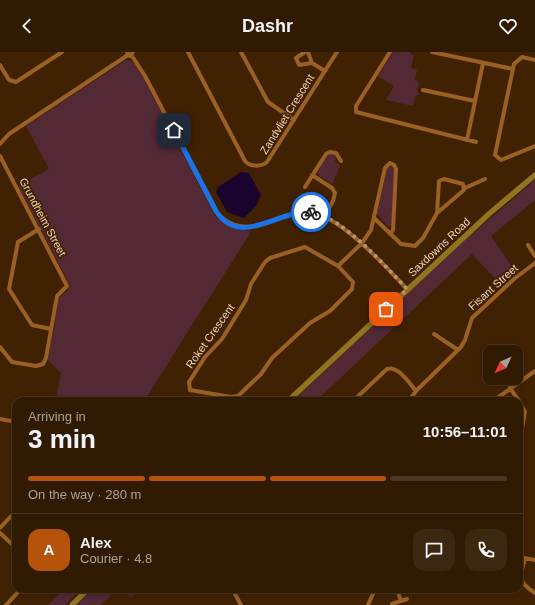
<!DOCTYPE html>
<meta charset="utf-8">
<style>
:root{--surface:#301a02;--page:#3c2711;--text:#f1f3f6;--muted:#a8a199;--line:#4b3824;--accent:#b45309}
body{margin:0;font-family:Arial,sans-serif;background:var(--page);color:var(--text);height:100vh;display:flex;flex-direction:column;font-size:15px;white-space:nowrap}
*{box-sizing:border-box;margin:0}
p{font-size:13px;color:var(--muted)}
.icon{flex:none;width:22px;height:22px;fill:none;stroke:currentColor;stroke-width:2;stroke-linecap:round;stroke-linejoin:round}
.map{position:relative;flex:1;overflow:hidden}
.panel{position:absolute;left:12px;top:345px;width:511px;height:196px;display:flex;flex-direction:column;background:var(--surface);border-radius:12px;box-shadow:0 2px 6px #0003,0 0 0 1px var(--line)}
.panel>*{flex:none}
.needle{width:26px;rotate:226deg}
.fabs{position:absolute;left:483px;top:293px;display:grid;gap:8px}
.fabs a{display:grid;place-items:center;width:40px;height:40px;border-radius:8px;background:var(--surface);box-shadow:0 2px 6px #0003,0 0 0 1px var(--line);font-size:20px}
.pin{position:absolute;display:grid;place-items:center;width:34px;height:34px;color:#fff;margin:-17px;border-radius:8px;box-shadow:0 2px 6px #0006}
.courier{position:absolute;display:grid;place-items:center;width:40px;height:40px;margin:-20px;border:3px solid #1a73e8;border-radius:50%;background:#fff;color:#222;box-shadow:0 1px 5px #0007}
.head em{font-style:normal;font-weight:700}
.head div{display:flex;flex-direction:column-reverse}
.head{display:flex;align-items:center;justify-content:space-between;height:68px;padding:0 16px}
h1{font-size:26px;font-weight:700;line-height:30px}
.bar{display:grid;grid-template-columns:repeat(4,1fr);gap:6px 4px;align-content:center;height:48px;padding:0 16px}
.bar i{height:5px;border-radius:3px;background:var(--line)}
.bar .active{background:var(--accent)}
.bar p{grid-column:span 4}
.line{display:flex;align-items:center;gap:10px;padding:0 16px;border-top:1px solid var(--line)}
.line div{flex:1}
.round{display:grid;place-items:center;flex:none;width:42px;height:42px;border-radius:12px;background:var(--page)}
header{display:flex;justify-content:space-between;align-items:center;height:52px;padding:0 16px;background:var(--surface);font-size:18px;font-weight:700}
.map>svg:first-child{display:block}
.green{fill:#522935}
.water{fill:#1a042e}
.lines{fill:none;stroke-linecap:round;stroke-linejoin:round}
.street{stroke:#9a6024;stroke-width:4}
.secondary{stroke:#927420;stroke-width:5.5}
.done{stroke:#b69678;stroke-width:4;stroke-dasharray:0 7.2}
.route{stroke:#1a73e8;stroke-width:5}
.labels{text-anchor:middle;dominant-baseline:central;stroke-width:3.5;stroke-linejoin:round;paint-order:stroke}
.street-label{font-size:11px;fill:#f5d4b8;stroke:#402202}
</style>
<header><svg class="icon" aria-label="back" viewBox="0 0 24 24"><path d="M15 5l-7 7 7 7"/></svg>Dashr<svg class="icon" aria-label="heart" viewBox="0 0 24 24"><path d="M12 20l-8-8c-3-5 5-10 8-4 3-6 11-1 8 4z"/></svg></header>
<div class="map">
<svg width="535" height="553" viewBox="0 0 535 553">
<rect width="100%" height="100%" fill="#402202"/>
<!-- green -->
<path class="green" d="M393,0H410V2L414,3L411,16L417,17L415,28L418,29L419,33L417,37L419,43L415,44L413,54L386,48L394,34L378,24Z
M126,8C134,8 138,17 142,23L215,164C224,174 237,178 250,179L249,183L144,349H56L61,321L48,308L59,246L68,238L70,233L18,134L49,117L26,74Z
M333,101L336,104L335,109L340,114L332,132L319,124L317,120L328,102Z
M391,114L394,118L392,173L389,175L377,162L387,117Z
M535,128V148L491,184L515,219L501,233L472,202L316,349H293L465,188Z
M64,537H81L65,553H48Z
M93,537H118L101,553H76Z
M122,537H141L131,546Z"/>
<!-- water -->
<path class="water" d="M241,120L249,121L261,143L256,154L244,166L227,160L216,140L218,135Z"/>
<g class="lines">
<!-- street -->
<path class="street" d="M127,0L130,4L133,0
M188,0L245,109C250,115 261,115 267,110L337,0
M241,0L268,50L294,68
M305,0L296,6L299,13L312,11L325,19
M308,0L312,11
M390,0L356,54V60L476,90
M432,0L513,17
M132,4L145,24L216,159C220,166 227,170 235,173C261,181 282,159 308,160C339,162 386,215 407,237
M535,8L522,5L514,12L495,103L501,108L535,94
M0,13L9,28L16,30L62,0
M423,38L475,49
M467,88L483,11
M0,92L9,82L128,3
M0,104L67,234L57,244L46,306L43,312L36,314L12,310L0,295
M312,123L332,136L335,141L333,149L324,165
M305,135L326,102L330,100L336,101L341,109
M465,136L485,127
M374,166L401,192L415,194L423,186L437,161L439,129L444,127L463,132L464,138L437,161
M39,177L18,190L9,237L32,273L51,277
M528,193L535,204
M305,195L338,214L353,230L352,237L330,259L310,271L272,306L261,322L238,344L231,345L190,338L189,330L205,305L222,287L246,248L251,232L265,210L270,206Z
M338,214L362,191L371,178L385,116L390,111L394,113L396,117L393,178L390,182
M434,282L458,298
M510,336L519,349
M353,349L387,317C398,313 410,332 416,339
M409,349L416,339L461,295L465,288L472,266L514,227L535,211
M493,349L535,319
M519,349L525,360L519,393
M0,367L16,370
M0,476L16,459
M0,481L16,496
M519,505L535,508
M525,506C520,526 517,529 535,541
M238,537L235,542L241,553
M397,537L401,549
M392,552L407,547
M6,553L21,537
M368,553L375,537"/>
<!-- secondary -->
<path class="secondary" d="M288,349L490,161L535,123
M72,553L88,537"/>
</g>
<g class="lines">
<!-- done -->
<path class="done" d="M311,160C344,166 385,214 407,237L386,257"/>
<!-- route -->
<path class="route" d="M174,78L216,159C240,197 280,157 311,160"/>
</g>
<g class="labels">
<!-- street labels -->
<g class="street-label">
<text transform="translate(287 62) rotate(-58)">Zandvliet Crescent</text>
<text transform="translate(43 165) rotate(62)">Grundheim Street</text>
<text transform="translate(439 195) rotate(-43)">Saxdowns Road</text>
<text transform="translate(493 235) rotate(-42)">Fisant Street</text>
<text transform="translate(210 284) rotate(-55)">Roket Crescent</text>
</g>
</g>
</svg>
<div class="fabs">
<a><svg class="needle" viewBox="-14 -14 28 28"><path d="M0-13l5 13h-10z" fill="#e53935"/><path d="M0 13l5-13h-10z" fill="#a8a199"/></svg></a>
</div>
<div class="pin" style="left:386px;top:257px;background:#ea580c"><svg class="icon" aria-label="bag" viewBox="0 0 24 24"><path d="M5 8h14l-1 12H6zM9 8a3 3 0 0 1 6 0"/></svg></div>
<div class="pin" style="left:174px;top:78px;background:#1f2937"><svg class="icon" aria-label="home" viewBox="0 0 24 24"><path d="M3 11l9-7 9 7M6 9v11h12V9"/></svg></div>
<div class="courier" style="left:311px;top:160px"><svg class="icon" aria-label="bike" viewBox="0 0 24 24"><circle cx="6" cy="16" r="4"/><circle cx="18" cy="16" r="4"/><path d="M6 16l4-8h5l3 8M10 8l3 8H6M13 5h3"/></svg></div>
<section class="panel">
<div class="head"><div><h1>3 min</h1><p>Arriving in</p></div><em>10:56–11:01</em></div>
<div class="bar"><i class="active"></i><i class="active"></i><i class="active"></i><i></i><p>On the way · 280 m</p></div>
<div class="line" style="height:72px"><b class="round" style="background:var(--accent);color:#fff">A</b><div><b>Alex</b><p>Courier · 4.8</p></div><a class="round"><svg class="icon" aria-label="chat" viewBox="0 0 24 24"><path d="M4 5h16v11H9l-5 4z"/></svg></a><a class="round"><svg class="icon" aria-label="phone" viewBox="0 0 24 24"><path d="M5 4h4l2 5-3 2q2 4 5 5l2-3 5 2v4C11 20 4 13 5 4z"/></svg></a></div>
</section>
</div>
